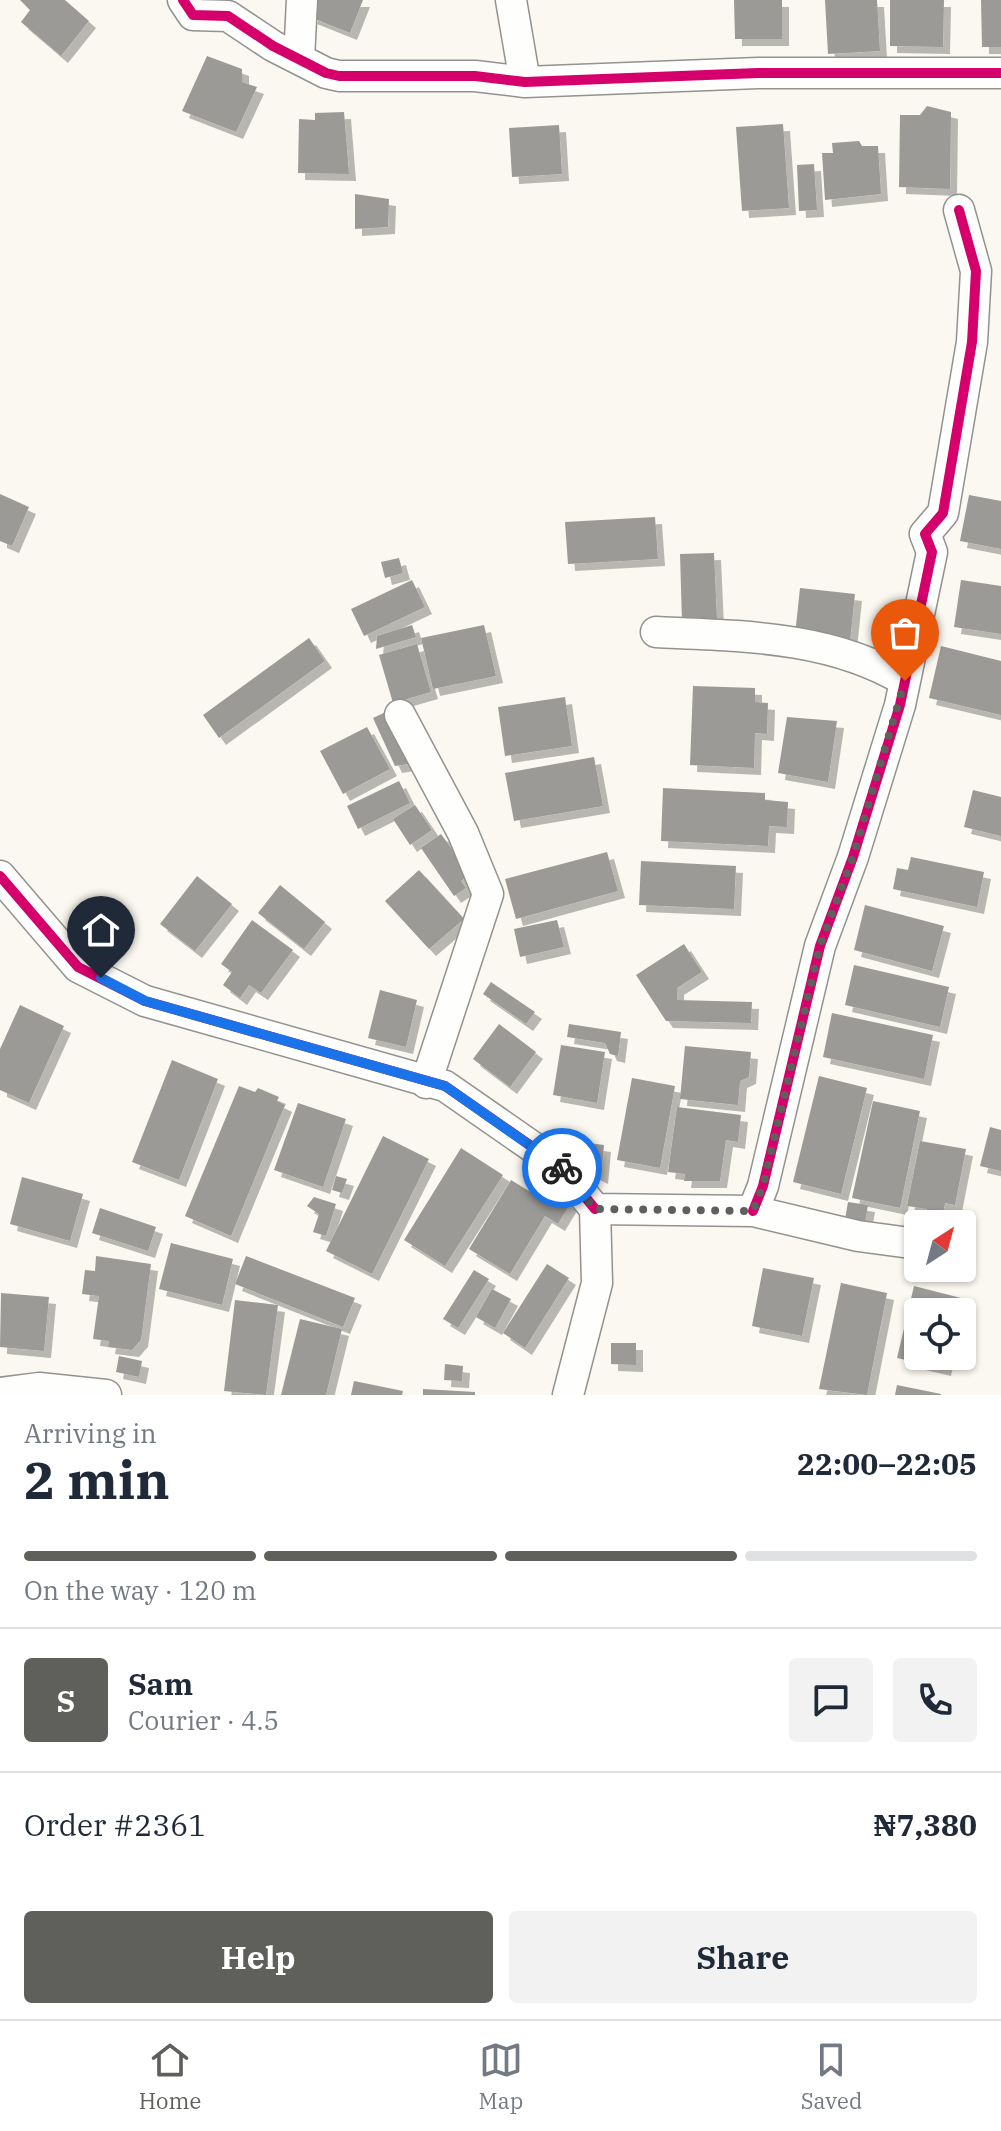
<!DOCTYPE html>
<meta charset="utf-8">
<style>
:root{--surface:#fff;--page:#f2f2f3;--text:#1f2937;--muted:#747a83;--line:#e0e1e3;--accent:#5f5f5c}
body{margin:0;font-family:"IBM Plex Serif",serif;background:var(--page);color:var(--text);height:100vh;display:flex;flex-direction:column;font-size:30px;white-space:nowrap}
*{box-sizing:border-box;margin:0}
p{font-size:26px;color:var(--muted)}
.icon{flex:none;width:44px;height:44px;fill:none;stroke:currentColor;stroke-width:2;stroke-linecap:round;stroke-linejoin:round}
.map{position:relative;height:1395px;overflow:hidden}
.details{display:flex;flex-direction:column;background:var(--surface);flex:1}
.details>*{flex:none}
.needle{width:52px;rotate:36deg}
.tools{position:absolute;left:904px;top:1210px;display:grid;gap:16px}
.tools a{display:grid;place-items:center;width:72px;height:72px;border-radius:8px;background:var(--surface);box-shadow:0 2px 6px #0004;font-size:40px}
.pin{position:absolute;display:grid;place-items:center;width:68px;height:68px;color:#fff;margin:-82px -34px;border-radius:50% 50% 50% 0;rotate:-45deg;box-shadow:0 0 8px #0007}
.pin .icon{rotate:45deg}
.courier{position:absolute;display:grid;place-items:center;width:80px;height:80px;margin:-40px;border:6px solid #1a73e8;border-radius:50%;background:#fff;color:#222;box-shadow:0 2px 10px #0007}
.headline em{font-style:normal;font-weight:700}
.headline div{display:flex;flex-direction:column-reverse}
.headline{display:flex;align-items:center;justify-content:space-between;height:136px;padding:0 24px}
h1{font-size:52px;font-weight:700;line-height:60px}
.bar{display:grid;grid-template-columns:repeat(4,1fr);gap:12px 8px;align-content:center;height:96px;padding:0 24px}
.bar i{height:10px;border-radius:6px;background:var(--line)}
.bar .on{background:var(--accent)}
.bar p{grid-column:span 4}
.line{display:flex;align-items:center;gap:20px;padding:0 24px;border-top:2px solid var(--line)}
.line div{flex:1}
.round{display:grid;place-items:center;flex:none;width:84px;height:84px;border-radius:8px;background:var(--page)}
.action{display:flex;gap:16px;margin-top:auto;padding:16px 24px}
.action a{flex:1;height:92px;border-radius:8px;background:var(--accent);color:#fff;font-size:32px;font-weight:700;line-height:92px;text-align:center}
.action a+a{background:var(--page);color:var(--text)}
.tab-bar{display:flex;justify-content:space-around;align-items:center;height:112px;border-top:2px solid var(--line);background:var(--surface);font-size:22px;color:var(--muted)}
.tab-bar a{display:grid;justify-items:center;gap:4px}
.tab-bar .on{color:var(--accent)}
.map>svg:first-child{display:block}
.building{fill:#9c9a96;filter:url(#shadow)}
.lines{fill:none;stroke-linecap:round;stroke-linejoin:round}
.street-casing{stroke:#93928f;stroke-width:33}
.street{stroke:#fefefd;stroke-width:30}
.cycleway-casing{stroke:#fff;stroke-width:15}
.cycleway{stroke:#d6006c;stroke-width:10}
.done{stroke:#5f5f5c;stroke-width:8;stroke-dasharray:0 14.4}
.route{stroke:#1a73e8;stroke-width:10}
</style>
<div class="map">
<svg width="1001" height="1395" viewBox="0 0 1001 1395">
<defs>
<filter id="shadow"><feDropShadow dx="7" dy="7" stdDeviation="0" flood-color="#0004"/></filter>
</defs>
<rect width="100%" height="100%" fill="#faf8f0"/>
<!-- building -->
<path class="building" d="M20,0H65L89,21L61,56L21,22L30,10Z
M317,0H363L350,33L310,17Z
M734,0H782V39H735Z
M825,0H877L880,51L828,54Z
M890,0H944L943,47L890,46Z
M981,0H1001V47H982Z
M207,56L242,69V82L257,87L236,132L182,111Z
M927,106L951,112L950,189L899,187L900,115H920Z
M344,112L349,174L298,173L299,119L315,120V113Z
M783,124L789,208L742,211L736,127Z
M559,125L562,174L512,177L509,128Z
M859,141L862,146H878L881,194L825,200L822,153H833L832,143Z
M814,164L817,210L799,211L797,165Z
M355,194L389,199L388,227L355,229Z
M0,494L29,507L12,546L0,541Z
M969,495L1001,501V549L960,541Z
M655,517L658,559L568,564L565,522Z
M714,553L717,620L682,622L680,554Z
M399,558L403,573L385,578L381,562Z
M412,580L425,607L364,636L351,609Z
M961,580L1001,586V634L954,627Z
M800,588L855,594L850,641L795,635Z
M412,625L416,637L376,649L377,636Z
M484,625L496,676L433,689L421,638Z
M309,638L325,661L219,738L203,715Z
M417,644L431,692L393,703L379,655Z
M941,646L1001,661V715L929,698Z
M693,686L755,688V702L768,703L767,734L755,733L754,768L690,765Z
M565,697L572,746L505,756L498,707Z
M390,710L414,763L395,766L373,718Z
M787,717L837,721L828,782L778,773Z
M367,727L390,769L343,794L320,751Z
M594,757L603,806L514,821L505,773Z
M399,781L410,803L358,829L347,806Z
M663,788L765,793V800L788,802L787,827L769,826L768,846L661,841Z
M973,790L1001,797V836L964,827Z
M415,805L432,830L410,845L393,819Z
M441,834L470,874L461,881L466,888L454,896L421,848Z
M607,852L618,891L516,919L505,879Z
M911,857L984,872L977,907L893,889L897,868L908,870Z
M641,861L736,866L734,909L639,905Z
M419,870L464,919L429,949L385,901Z
M197,876L232,904L195,951L160,924Z
M280,885L325,922L304,949L258,913Z
M865,905L944,926L932,971L854,950Z
M252,920L293,950L261,993L249,985L240,998L223,985L232,972L221,964Z
M557,920L564,947L520,957L514,929Z
M684,944L702,972L677,988V1000L752,1002L751,1023L666,1021L636,975Z
M854,965L949,987L940,1027L845,1005Z
M491,982L535,1012L526,1024L483,994Z
M380,990L417,1000L406,1047L368,1038Z
M20,1005L64,1026L29,1103L0,1090V1049Z
M832,1013L933,1035L924,1079L823,1057Z
M499,1024L536,1052L510,1087L473,1059Z
M569,1024L621,1032L618,1056L610,1054L605,1043L567,1037Z
M561,1045L605,1052L597,1103L553,1095Z
M685,1046L751,1052L749,1077L740,1081L738,1105L680,1099Z
M172,1060L218,1079L179,1180L132,1162Z
M819,1076L867,1088L841,1194L793,1182Z
M632,1078L675,1086L660,1168L617,1160Z
M239,1086L255,1092L258,1088L279,1097L277,1101L285,1105L231,1236L185,1216Z
M873,1101L920,1111L900,1208L852,1198Z
M298,1103L346,1119L323,1187L274,1170Z
M677,1107L741,1115L738,1142L726,1140L720,1181H684L685,1174L668,1172Z
M990,1127L1001,1130V1171L980,1166Z
M383,1136L429,1159L372,1274L326,1251Z
M920,1141L966,1149L955,1205L945,1203L941,1224L925,1221L927,1209L907,1206Z
M589,1143L604,1145L601,1177L587,1170Z
M461,1148L503,1175L445,1266L404,1240Z
M336,1176L347,1179L342,1193L332,1190Z
M22,1177L83,1194L70,1241L10,1224Z
M511,1180L552,1205L557,1195L570,1204L558,1224L545,1216L510,1274L469,1249Z
M314,1197L336,1204L326,1236L313,1232L319,1214L307,1206Z
M848,1202L868,1205L864,1228L844,1225Z
M100,1208L156,1227L148,1251L92,1233Z
M171,1243L233,1259L222,1305L159,1289Z
M96,1256L151,1264L141,1340L132,1350L108,1347L109,1341L93,1339L99,1296L82,1294L85,1270L95,1271Z
M246,1256L355,1298L343,1327L235,1284Z
M547,1264L569,1278L525,1348L503,1333Z
M763,1268L814,1278L802,1336L752,1326Z
M474,1270L489,1279L458,1328L443,1319Z
M841,1283L887,1293L867,1395L819,1389Z
M914,1286L961,1298L957,1312H918V1356H947L944,1369L897,1358Z
M492,1289L511,1299L495,1328L476,1317Z
M1,1293L49,1297L44,1351L0,1347Z
M235,1300L278,1305L266,1395L224,1391Z
M300,1319L342,1329L326,1395H281Z
M611,1343H636V1365L611,1364Z
M119,1356L142,1361L139,1377L116,1372Z
M445,1364L463,1366L462,1381L444,1380Z
M354,1381L403,1391L402,1395H351Z
M897,1385L941,1394V1395H895Z
M423,1389L475,1392V1395H423Z"/>
<g class="lines">
<!-- street casing -->
<g class="street-casing">
<path id="street" d="M183,0L193,15L228,16L273,46L326,73L339,76H475L525,82L758,73H1001
M511,0L525,82
M299,59L302,0
M656,632C742,636 831,636 905,681
M400,715L463,833L488,894L426,1083
M0,876L78,967L145,1001L445,1086L560,1166L595,1209
M753,1211L763,1186L820,946L853,857L900,705L932,552L925,534L943,513L972,342L976,271L959,210
M0,1393L39,1388L106,1395
M568,1395L597,1283L595,1209L753,1211L858,1236L918,1244"/>
</g>
<!-- street -->
<use href="#street" class="street"/>
<!-- cycleway casing -->
<g class="cycleway-casing">
<path id="cycleway" d="M183,0L193,15L228,16L273,46L326,73L339,76H475L525,82L758,73H1001
M0,876L78,967L145,1001L445,1086L560,1166L595,1209
M753,1211L763,1186L820,946L853,857L900,705L932,552L925,534L943,513L972,342L976,271L959,210"/>
</g>
<!-- cycleway -->
<use href="#cycleway" class="cycleway"/>
</g>
<g class="lines">
<!-- done -->
<path class="done" d="M562,1168L595,1209L753,1211L763,1186L820,946L853,857L905,681"/>
<!-- route -->
<path class="route" d="M101,978L145,1001L445,1086L562,1168"/>
</g>
</svg>
<div class="tools">
<a><svg class="needle" viewBox="-14 -14 28 28"><path d="M0-13l5 13h-10z" fill="#e53935"/><path d="M0 13l5-13h-10z" fill="#747a83"/></svg></a>
<a><svg class="icon" aria-label="locate" viewBox="0 0 24 24"><circle cx="12" cy="12" r="6"/><path d="M12 2v4M12 18v4M2 12h4M18 12h4"/></svg></a>
</div>
<div class="pin" style="left:905px;top:681px;background:#ea580c"><svg class="icon" aria-label="bag" viewBox="0 0 24 24"><path d="M5 8h14l-1 12H6zM9 8a3 3 0 0 1 6 0"/></svg></div>
<div class="pin" style="left:101px;top:978px;background:#1f2937"><svg class="icon" aria-label="home" viewBox="0 0 24 24"><path d="M3 11l9-7 9 7M6 9v11h12V9"/></svg></div>
<div class="courier" style="left:562px;top:1168px"><svg class="icon" aria-label="bike" viewBox="0 0 24 24"><circle cx="6" cy="16" r="4"/><circle cx="18" cy="16" r="4"/><path d="M6 16l4-8h5l3 8M10 8l3 8H6M13 5h3"/></svg></div>
</div>
<section class="details">
<div class="headline"><div><h1>2 min</h1><p>Arriving in</p></div><em>22:00–22:05</em></div>
<div class="bar"><i class="on"></i><i class="on"></i><i class="on"></i><i></i><p>On the way · 120 m</p></div>
<div class="line" style="height:144px"><b class="round" style="background:var(--accent);color:#fff">S</b><div><b>Sam</b><p>Courier · 4.5</p></div><a class="round"><svg class="icon" aria-label="chat" viewBox="0 0 24 24"><path d="M4 5h16v11H9l-5 4z"/></svg></a><a class="round"><svg class="icon" aria-label="phone" viewBox="0 0 24 24"><path d="M5 4h4l2 5-3 2q2 4 5 5l2-3 5 2v4C11 20 4 13 5 4z"/></svg></a></div>
<div class="line" style="height:104px"><div>Order #2361</div><b>₦7,380</b></div>
<div class="action"><a>Help</a><a>Share</a></div>
</section>
<nav class="tab-bar">
<a class="on"><svg class="icon" aria-label="home" viewBox="0 0 24 24"><path d="M3 11l9-7 9 7M6 9v11h12V9"/></svg>Home</a>
<a><svg class="icon" aria-label="map" viewBox="0 0 24 24"><path d="M3 6l6-2 6 2 6-2v14l-6 2-6-2-6 2zM9 4v14M15 6v14"/></svg>Map</a>
<a><svg class="icon" aria-label="saved" viewBox="0 0 24 24"><path d="M7 4h10v16l-5-4-5 4z"/></svg>Saved</a>
</nav>
